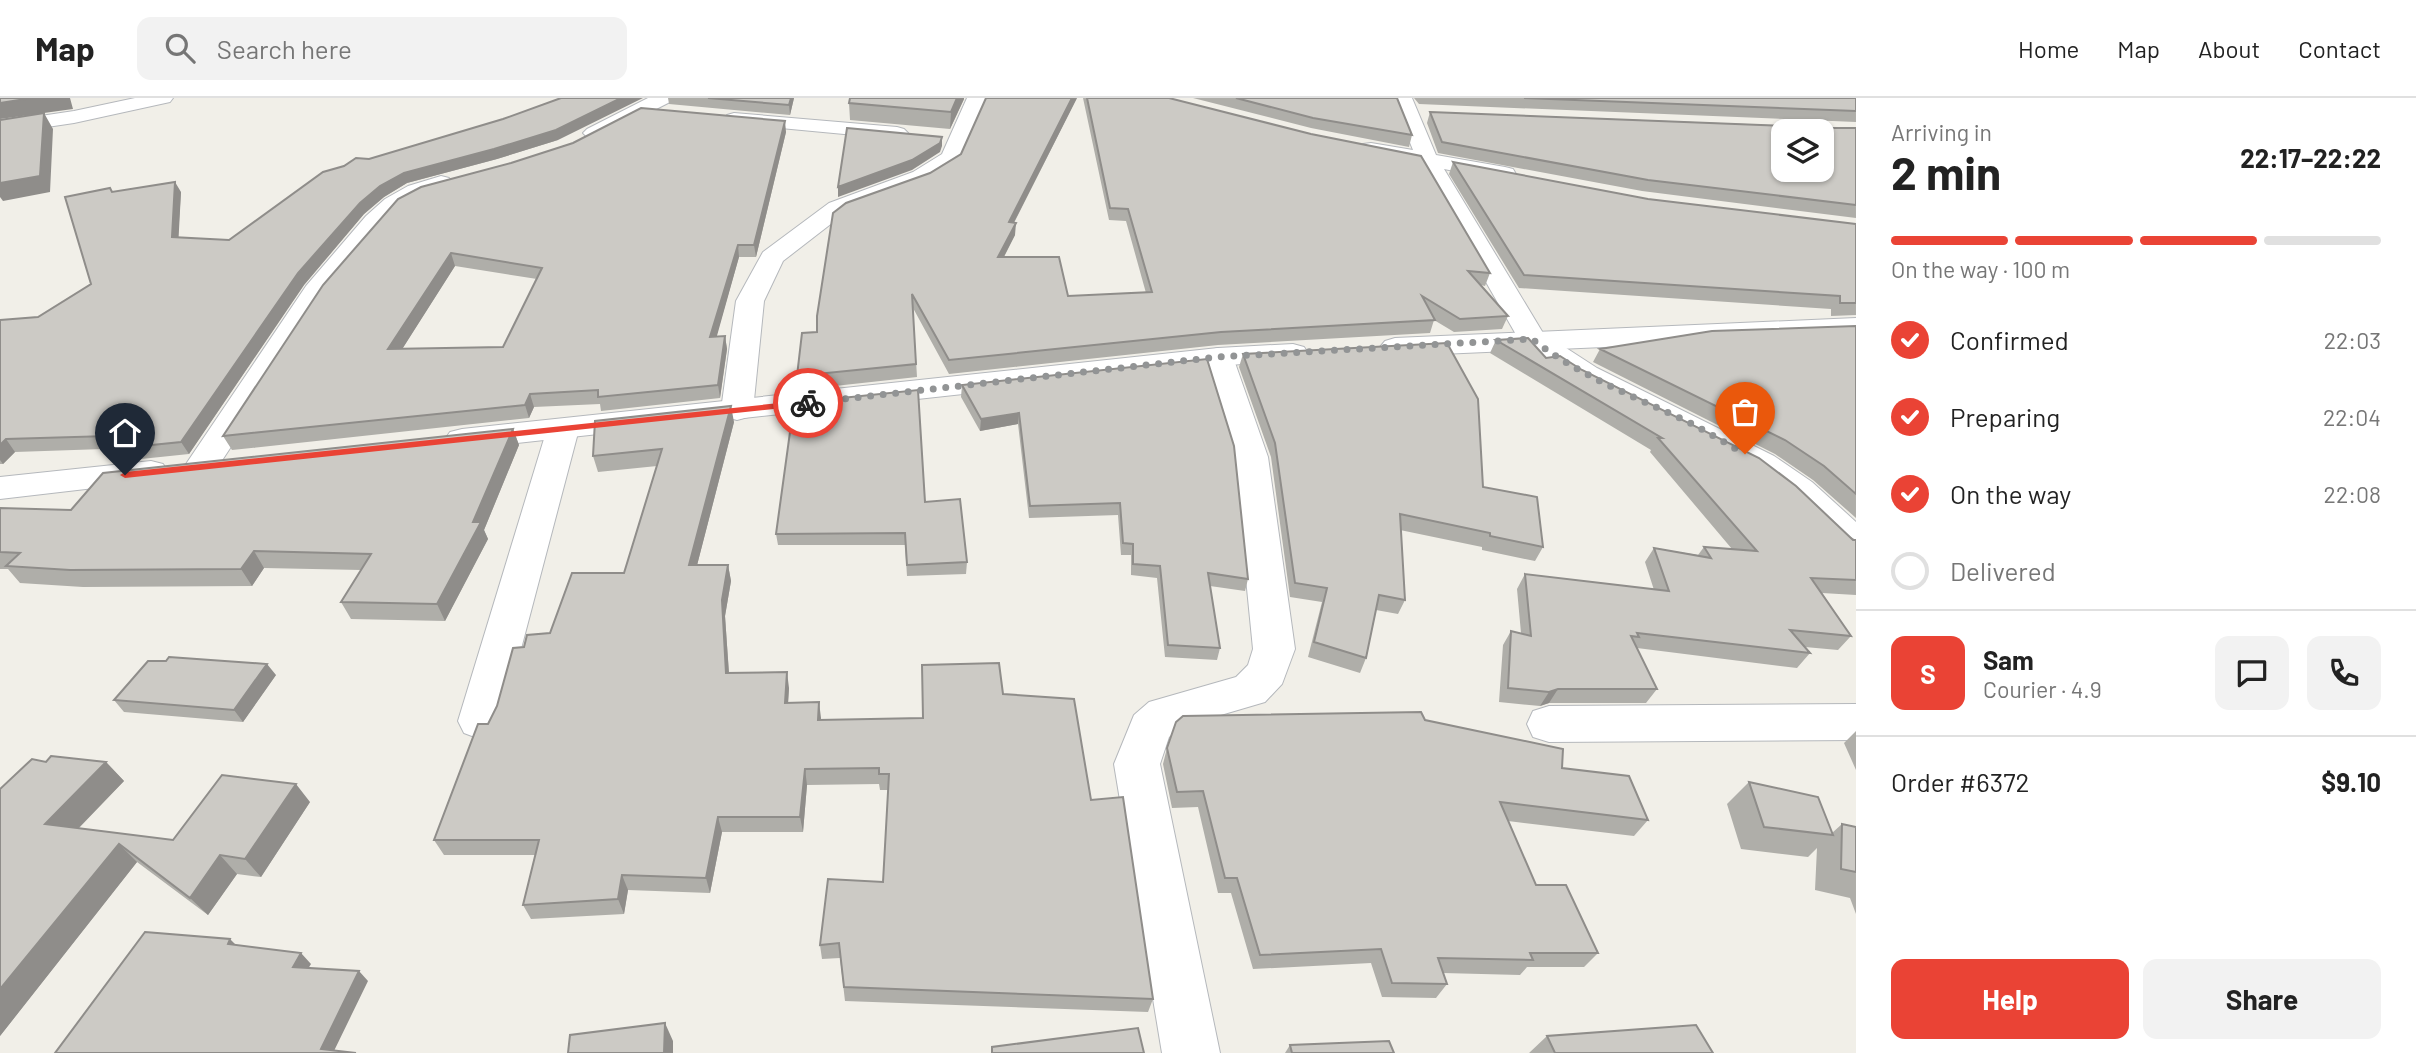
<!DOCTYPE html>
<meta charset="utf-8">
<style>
:root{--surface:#fff;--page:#f2f2f2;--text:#222;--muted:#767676;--line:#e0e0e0;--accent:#ea4335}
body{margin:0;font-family:Barlow,sans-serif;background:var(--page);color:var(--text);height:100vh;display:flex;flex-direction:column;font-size:26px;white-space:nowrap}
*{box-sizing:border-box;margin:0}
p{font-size:23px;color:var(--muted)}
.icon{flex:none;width:38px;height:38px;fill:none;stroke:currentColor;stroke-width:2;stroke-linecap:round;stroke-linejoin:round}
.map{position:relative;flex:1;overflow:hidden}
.details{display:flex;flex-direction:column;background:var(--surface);width:560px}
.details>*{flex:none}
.fabs{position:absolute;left:1771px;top:21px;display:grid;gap:14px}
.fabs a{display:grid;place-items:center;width:63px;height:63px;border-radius:14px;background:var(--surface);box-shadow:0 2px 5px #0004;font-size:35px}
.pin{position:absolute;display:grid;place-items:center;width:60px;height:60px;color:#fff;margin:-72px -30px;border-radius:50% 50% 50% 0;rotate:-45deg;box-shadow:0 0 7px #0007}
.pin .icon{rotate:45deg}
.courier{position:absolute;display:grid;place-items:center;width:70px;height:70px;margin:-35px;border:5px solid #ea4335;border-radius:50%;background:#fff;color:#222;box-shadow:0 2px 9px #0007}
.head em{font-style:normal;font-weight:700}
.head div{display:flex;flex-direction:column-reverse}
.head{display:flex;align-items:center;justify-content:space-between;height:119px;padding:0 35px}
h1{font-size:46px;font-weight:700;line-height:52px}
.bar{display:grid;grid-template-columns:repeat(4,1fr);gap:10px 7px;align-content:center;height:84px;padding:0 35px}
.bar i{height:9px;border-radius:5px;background:var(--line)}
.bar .active{background:var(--accent)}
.bar p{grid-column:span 4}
.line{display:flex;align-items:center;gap:18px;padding:0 35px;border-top:2px solid var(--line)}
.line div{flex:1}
.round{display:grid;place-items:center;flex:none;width:74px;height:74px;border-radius:14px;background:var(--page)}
ol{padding:0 35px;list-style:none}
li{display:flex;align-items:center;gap:21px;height:77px}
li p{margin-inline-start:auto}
li .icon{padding:7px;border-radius:50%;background:var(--accent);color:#fff;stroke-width:4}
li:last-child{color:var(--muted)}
li i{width:38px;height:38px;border:4px solid var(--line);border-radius:50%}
.button{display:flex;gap:14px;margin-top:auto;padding:14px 35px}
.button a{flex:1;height:80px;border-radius:14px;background:var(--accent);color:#fff;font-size:28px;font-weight:700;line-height:80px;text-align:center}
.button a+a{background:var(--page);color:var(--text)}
header{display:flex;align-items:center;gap:42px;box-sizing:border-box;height:98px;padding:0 35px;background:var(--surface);border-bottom:2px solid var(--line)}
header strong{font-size:33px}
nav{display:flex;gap:38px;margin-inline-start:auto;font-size:24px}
.search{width:490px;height:63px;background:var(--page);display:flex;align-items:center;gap:18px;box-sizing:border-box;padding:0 24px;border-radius:14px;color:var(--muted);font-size:26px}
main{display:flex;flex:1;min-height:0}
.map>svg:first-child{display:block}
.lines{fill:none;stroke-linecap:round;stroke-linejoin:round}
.minor-casing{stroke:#b5b8bc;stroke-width:2}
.tertiary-casing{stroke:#b5b8bc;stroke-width:2}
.minor{fill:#fff;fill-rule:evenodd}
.tertiary{fill:#fff;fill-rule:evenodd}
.wall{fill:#afaea9;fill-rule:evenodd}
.shaded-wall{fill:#8f8d8a}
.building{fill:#cccac5;stroke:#8f8d8a;stroke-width:2;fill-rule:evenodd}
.route{fill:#ea4335}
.done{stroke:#929495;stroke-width:7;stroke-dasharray:0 12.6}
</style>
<header>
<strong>Map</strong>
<div class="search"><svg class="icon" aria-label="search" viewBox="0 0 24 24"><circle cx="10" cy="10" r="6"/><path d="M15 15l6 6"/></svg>Search here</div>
<nav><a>Home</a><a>Map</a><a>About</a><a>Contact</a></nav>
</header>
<main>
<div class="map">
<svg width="1856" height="955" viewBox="0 0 1856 955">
<rect width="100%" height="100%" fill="#f1efe8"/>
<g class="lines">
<!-- minor casing -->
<g class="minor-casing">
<path id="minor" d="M135,0H173L170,4L74,25L0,36V24L74,13Z
M648,0H673L670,4L601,39H587L583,35L587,31Z
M967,0H987L959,65L929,84L845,115L783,163L764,203L753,312L748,319L737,322L726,319L721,312L736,203L763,154L829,105L913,74L942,56Z
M1392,0H1412L1436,57L1505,69L1513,71L1516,76L1513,81L1505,83L1444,71L1543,235L1597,270L1774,358L1812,384L1856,424V457L1843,454L1787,400L1750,372L1576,283L1522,247L1419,67L1363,56L1360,51L1363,46L1371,45L1413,52Z
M734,15L897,29L904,31L908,35L904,39L897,41L727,25L724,21L727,17Z
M441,78L449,80L453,85C446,94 434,94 424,98C408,105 394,117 382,130C316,206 269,293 213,376L201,380L189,376L184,369L306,188L366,118L385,101L408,88Z
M1218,250L1229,253L1233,259L1268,359L1295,551L1282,586L1265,604L1180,629L1169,639L1160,666L1220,955H1162L1114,666L1134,617L1149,604L1236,579L1248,567L1253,551L1234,359L1203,259L1207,253Z
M563,321L575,324L579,331L502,623L496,635L480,641L464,635L458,623L547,331L551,324Z
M1856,606V642L1549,644L1533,639L1527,626L1533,613L1549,608Z"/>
</g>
<!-- tertiary casing -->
<g class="tertiary-casing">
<path id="tertiary" d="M1856,220V238L1395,258L1385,255L1380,249L1385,243L1395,240Z
M1293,246L1304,249L1308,255L1304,261L1218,268L462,351L450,348L445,341L450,334L462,331L1218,250Z
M151,363L163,366L168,374L163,382L0,401V379Z"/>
</g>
<!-- minor -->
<use href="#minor" class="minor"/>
<!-- tertiary -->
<use href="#tertiary" class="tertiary"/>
</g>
<!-- wall -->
<path class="wall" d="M668,0H794L790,17L669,6Z
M1077,0L1014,125L1015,137L1004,159L1068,198L1146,195L1126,123L1109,122L1083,0H1169L1490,175L1485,188L1481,187L1508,218L1502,231L1454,234L1434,222L1430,235L1218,247L949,276L913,210L917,279L798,292L797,278L817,234L930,75Z
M1193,0H1397L1412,37L1409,49L1311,30Z
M1414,0H1856V24L1419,6Z
M964,1L950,31L850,22L849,5Z
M1430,14L1856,30V120L1642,93L1438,55L1427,25Z
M786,34L756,159H739L716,239L725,238L727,251L720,300L601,313L600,306L534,309L529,320L232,352L223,338L421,89ZM455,168L537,181L503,249L402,251Z
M558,42L497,61L407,85L384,99L364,116L304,187L189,356L141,361L133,350L15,354L3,366H0V222L38,219L91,186L112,94H181L178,139L229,142L369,61Z
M1453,64L1648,101L1856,126V217L1831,218V211L1519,190L1449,76Z
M1856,228V420L1813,382L1775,356L1593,264L1600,251Z
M1496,242L1546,260L1856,442V497L1822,495L1851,538L1838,552L1805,549L1810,555L1797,570L1637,550L1657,591L1646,605H1549L1540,608L1499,604L1503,547L1511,533L1521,535L1517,491L1525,476L1654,492L1645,464L1654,450L1698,457L1704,449L1732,451L1650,354L1651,352L1490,255Z
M1243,256L1483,389L1543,449L1535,463L1482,452V449L1400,432L1405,502L1398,516L1376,512L1366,560L1360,575L1308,559L1322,504L1290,499L1271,359L1239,269Z
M1207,261L1248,481L1245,493L1210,488L1220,550L1217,562L1165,559L1157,480L1131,477V457H1121L1118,417L1029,420L1018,326L980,333L961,299L962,287Z
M734,324L697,467H728L731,483L725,518L729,575L789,590L788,605L821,622L923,620L1003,596L1091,702L1153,901L1148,914L845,903L840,860L822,861L820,847L883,784L888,692H880L879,686L807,687L803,734H722L710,795L628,792L624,816L531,821L523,807L535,757H444L434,742L524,549L550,535L624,475L657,368L598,374L593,358Z
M513,331L519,347L484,432L488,441L445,523L351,521L341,504L361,472L264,470L252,488L83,489L20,485L8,471H0V410L71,412Z
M925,404L967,464L966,476L907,478L905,447H778L776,436Z
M276,577L243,624L124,614L114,602Z
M1425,622L1562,670L1648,722L1634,738L1508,723L1536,787L1598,855L1584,869H1527L1520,877L1443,875L1447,886L1436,900L1382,899L1371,865L1253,871L1231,795H1218L1198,709L1172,710L1163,666L1167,650Z
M1856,633V672L1844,645Z
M46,664H106L124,683L79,730L173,742L310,704L261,779L237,776L208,817L137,764L0,938Z
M1749,684L1832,735L1842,726L1856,729V816L1850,800L1815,792L1817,750L1808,759L1741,751L1727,706Z
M1547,938L1713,955H1529Z
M1290,947L1394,955H1285Z"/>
<!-- shaded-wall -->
<path class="shaded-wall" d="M32,0H70L73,11L0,21V5Z
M621,0H643L558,42L497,61L407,85L384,99L364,116L304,187L189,356L181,344L298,175L360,105L380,88L404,75Z
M791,0H794L790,17L789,7Z
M957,0H964V1L950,31L951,14Z
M1072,0H1077L1008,136L1009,124Z
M44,15L53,31L50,94L3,103L0,99V85Z
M785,23L786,34L756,159L754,147Z
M942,39V48L940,54L912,72L838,99V89Z
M175,84L181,94L178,150L172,139Z
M1016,125L1015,137L997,172L998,159Z
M738,147L739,159L713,252L710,239Z
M451,155L455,168L394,264L388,251Z
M725,238L727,251L720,300L718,287Z
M530,296L534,309L529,320L525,307Z
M731,308L734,324L693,483L689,467Z
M1019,315L1018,326L980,333L981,321Z
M513,331L519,347L484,432L488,441L445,523L437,506Z
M6,341L15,354L3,366L0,362V347Z
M254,453L264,470L252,488L241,471Z
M728,467L731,483L725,518L730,591L726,575L722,502Z
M267,566L276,577L243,624L234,612Z
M787,574L789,590L787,621L785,605Z
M1558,591L1549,605L1540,608L1549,594Z
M819,604L821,620L820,638L818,622Z
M106,664L124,683L65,744L45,726Z
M805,671L807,687L803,734L800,719Z
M296,686L310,704L261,779L245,761Z
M718,719L722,734L710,795L706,780Z
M119,746L137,764L0,938V891Z
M220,757L237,776L208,817L190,800Z
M622,777L628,792L624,816L618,801Z
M230,841L241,852L228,846Z
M301,855L311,866L303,879L293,869Z
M359,873L368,883L333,955L321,951Z
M665,925L673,943V955H664Z"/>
<!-- building -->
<path class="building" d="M0,0H32L0,5Z
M561,0H621L556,32L494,51L404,75L380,88L360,105L298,175L181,344L132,349L142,337L6,341L0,347V222L38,219L91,186L65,99L110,90L112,94L175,84L172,139L229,142L323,74L344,68L356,60L369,61L503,21Z
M708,0H791L789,7Z
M850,0H957L951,14L849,5Z
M986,0H1072L1009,124L1016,125L998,159H1059L1068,198L1152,194L1128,111L1110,110L1087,0H1169L1311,36L1421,58L1490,175L1468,173L1508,218L1460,221L1422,198L1435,222L1221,234L949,262L912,196L916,266L797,278L802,235L817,234V218L833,115L846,105L930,75L961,56Z
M1236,0H1397L1412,37L1313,20Z
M1524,0H1856V13Z
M641,10L785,23L754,147H738L710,239L725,238L718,287L598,299V292L530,296L525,307L223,338L323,187L398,101L421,89L511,65L573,45ZM451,155L542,170L503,249L388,251Z
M1430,14L1789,28L1792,25H1826L1829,30H1856V107L1648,82L1442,44ZM1783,33H1822V72H1783Z
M44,15L40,78L0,85V22Z
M847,30L942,39L940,45L912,62L838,89Z
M1453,64L1648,101L1856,126V205H1840V198L1524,177Z
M1856,228V396L1824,368L1785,342L1600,251L1712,233Z
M1528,240L1546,260L1560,258L1582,272L1759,360L1796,388L1853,442H1856V482L1811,480L1851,538L1790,532L1810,555L1637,535L1639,539L1631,538L1657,591H1558L1549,594L1508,590L1511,533L1531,538L1525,476L1669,493L1654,450L1711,460L1704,449L1757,453L1658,340H1662L1496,242Z
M1447,245L1478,301L1483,389L1537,399L1543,449L1490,438V435L1400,416L1405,502L1379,497L1366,560L1314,544L1327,490L1295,485L1275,345L1243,256Z
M1207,261L1234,348L1248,481L1208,475L1220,550L1168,547L1160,468L1133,466V446L1123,445L1120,405L1030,408L1019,315L981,321L962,287Z
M918,292L925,404L960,401L967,464L907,467L905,435L776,436L794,305Z
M731,308L689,467H728L722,502L726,575L787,574L785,605L819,604L818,622L923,620L922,567L999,565L1003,596L1074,601L1091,702L1123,699L1153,901L844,889L839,845L820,847L828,781L883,784L889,676H879V670L805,671L800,719H718L706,780L622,777L618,801L523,807L539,742H434L478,626H488L497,608L513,550L524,549L527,537L550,535L572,475H624L662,351L593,358L595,323Z
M513,331L473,424H481L437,506L341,504L371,456L254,453L241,471L70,472L6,468L20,455L0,454V410L71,412L103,375Z
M169,559L267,566L234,612L114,602L148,563H166Z
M1421,614L1425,622L1563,651L1562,670L1629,678L1648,722L1500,704L1536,787H1566L1598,855H1530L1533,862L1438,860L1447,886L1392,885L1381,851L1260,857L1237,780H1225L1203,693L1177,694L1167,650L1176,624L1183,618Z
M51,658L106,664L45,726L173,742L222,677L296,686L245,761L220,757L190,800L119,746L0,891V691L32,661L46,664Z
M1749,684L1818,699L1833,737L1764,729Z
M1842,726L1856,729V774L1841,771Z
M145,834L230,841L228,846L301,855L293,869L359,873L321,951L356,955H55Z
M665,925L664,955H568L570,937Z
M1696,927L1713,955H1555L1547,938Z
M1138,930L1144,955H992V949Z
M1389,943L1394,955H1292L1290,947Z"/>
<!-- route -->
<path class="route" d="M808,302L812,303V307L125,380L120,377L125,374Z"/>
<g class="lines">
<!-- done -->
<path class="done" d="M808,305L1218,259L1532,241C1578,277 1631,297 1684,322C1705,332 1725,345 1745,356"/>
</g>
</svg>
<div class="fabs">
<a><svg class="icon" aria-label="layers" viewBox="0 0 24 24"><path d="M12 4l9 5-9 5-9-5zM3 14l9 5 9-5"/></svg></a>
</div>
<div class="pin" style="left:1745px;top:356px;background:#ea580c"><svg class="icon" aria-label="bag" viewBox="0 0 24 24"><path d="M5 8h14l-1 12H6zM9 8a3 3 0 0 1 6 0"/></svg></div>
<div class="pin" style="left:125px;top:377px;background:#1f2937"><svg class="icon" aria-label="home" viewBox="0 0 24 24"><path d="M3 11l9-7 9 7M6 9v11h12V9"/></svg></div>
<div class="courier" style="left:808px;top:305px"><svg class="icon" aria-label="bike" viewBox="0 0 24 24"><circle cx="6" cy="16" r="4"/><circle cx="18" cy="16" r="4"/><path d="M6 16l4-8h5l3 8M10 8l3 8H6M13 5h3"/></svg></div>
</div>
<section class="details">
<div class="head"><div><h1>2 min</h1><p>Arriving in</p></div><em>22:17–22:22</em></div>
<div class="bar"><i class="active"></i><i class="active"></i><i class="active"></i><i></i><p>On the way · 100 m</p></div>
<ol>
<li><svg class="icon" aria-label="check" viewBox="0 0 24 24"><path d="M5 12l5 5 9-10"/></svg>Confirmed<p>22:03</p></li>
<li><svg class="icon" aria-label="check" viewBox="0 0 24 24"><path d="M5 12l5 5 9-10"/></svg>Preparing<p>22:04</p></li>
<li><svg class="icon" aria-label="check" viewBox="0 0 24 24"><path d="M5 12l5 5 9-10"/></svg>On the way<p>22:08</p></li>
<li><i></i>Delivered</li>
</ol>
<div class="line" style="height:126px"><b class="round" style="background:var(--accent);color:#fff">S</b><div><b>Sam</b><p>Courier · 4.9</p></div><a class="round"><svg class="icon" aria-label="chat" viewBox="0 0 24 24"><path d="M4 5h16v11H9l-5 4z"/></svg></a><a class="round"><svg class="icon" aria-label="phone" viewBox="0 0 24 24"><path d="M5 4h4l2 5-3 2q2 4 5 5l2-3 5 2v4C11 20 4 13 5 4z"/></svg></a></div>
<div class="line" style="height:91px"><div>Order #6372</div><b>$9.10</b></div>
<div class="button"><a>Help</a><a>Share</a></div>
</section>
</main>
